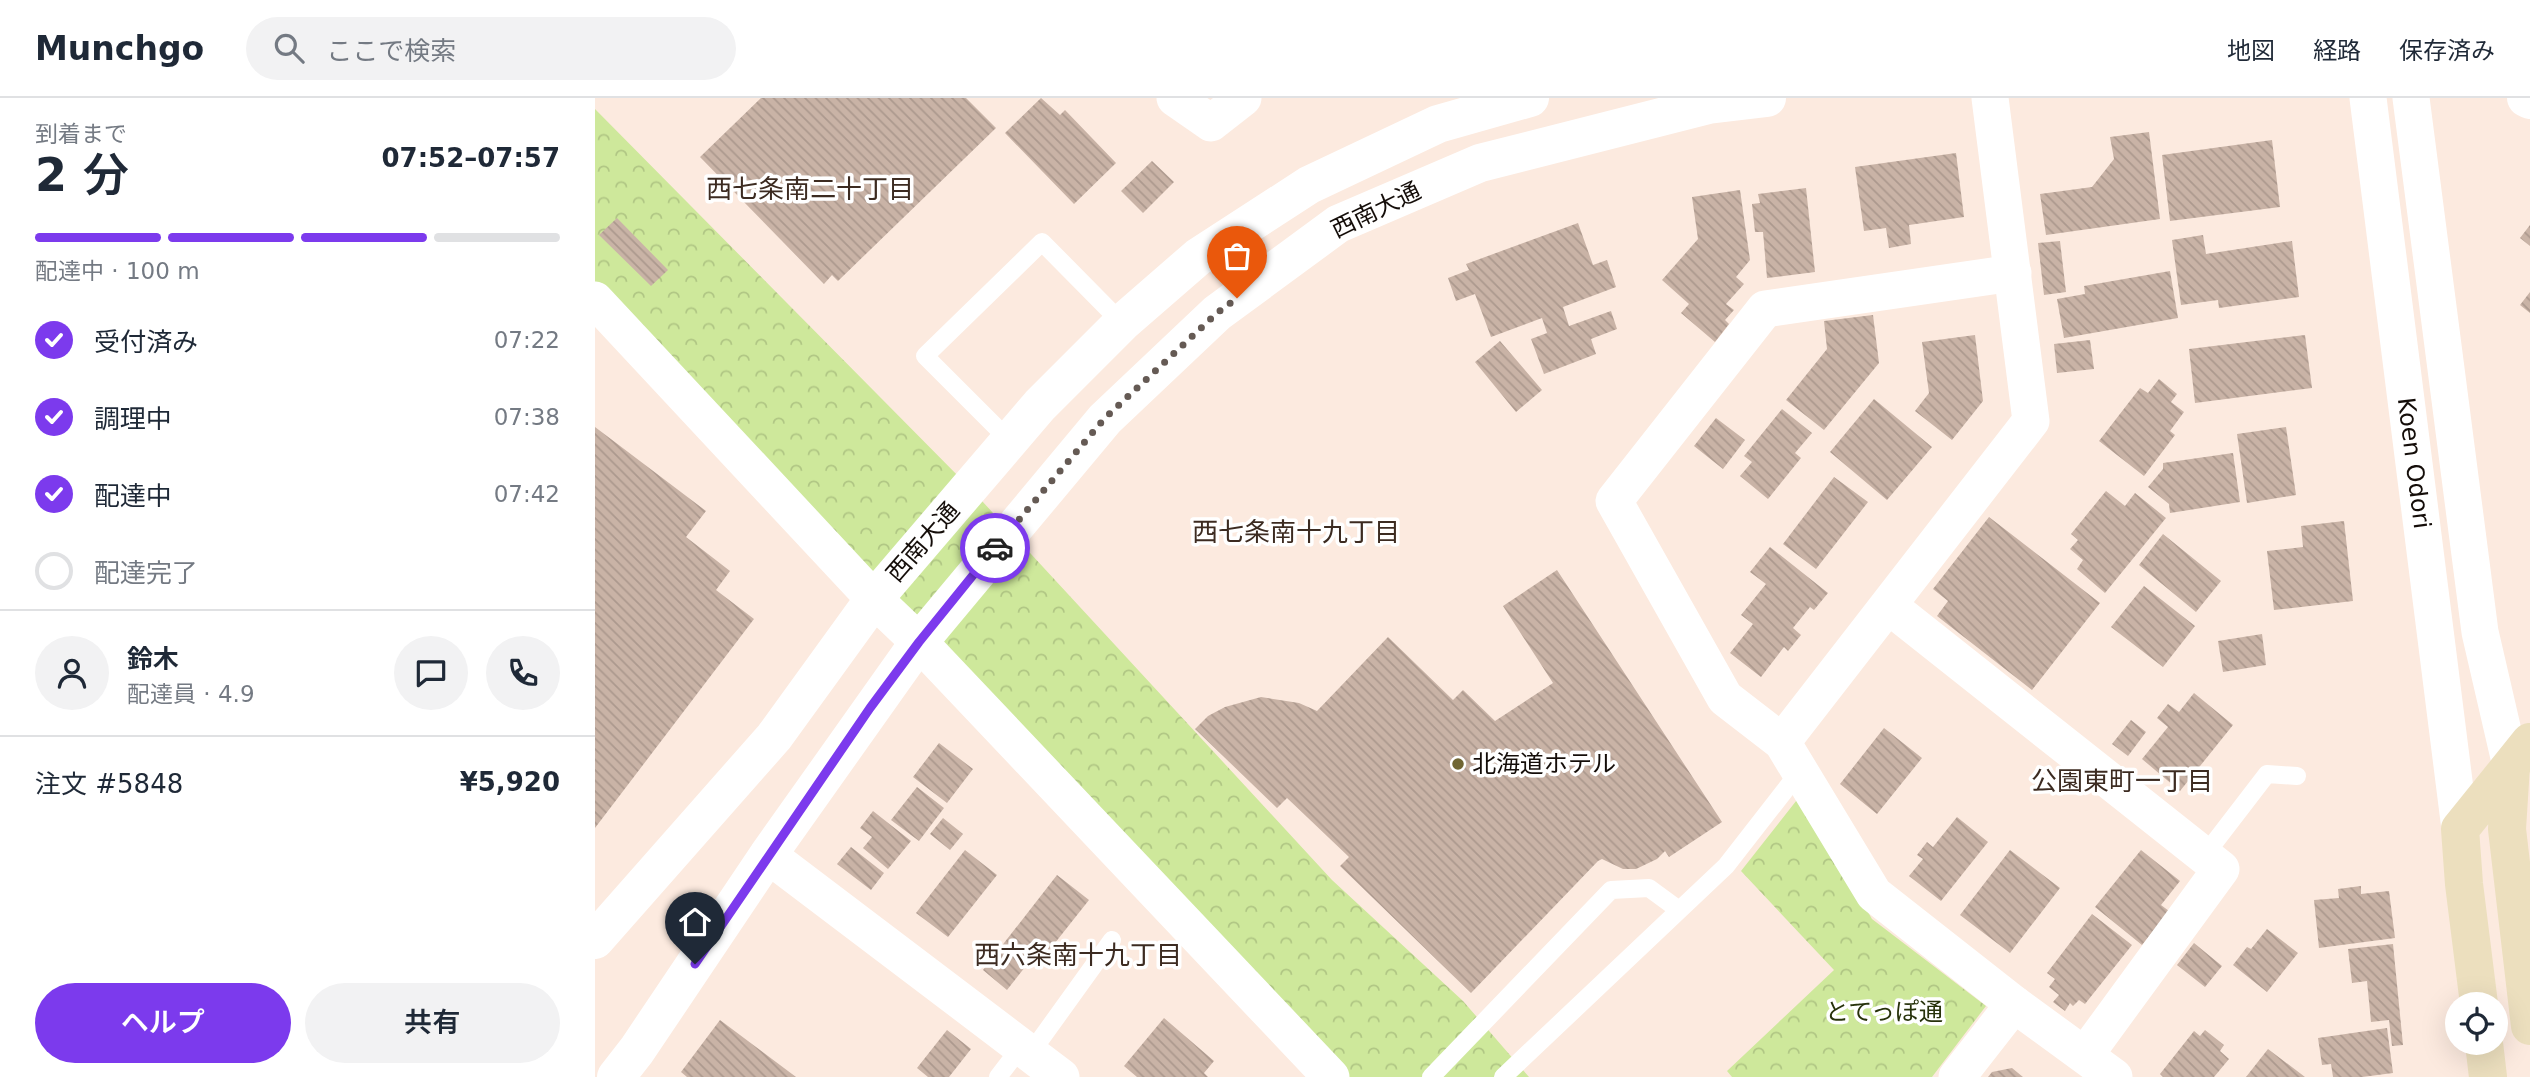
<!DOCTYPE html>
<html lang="ja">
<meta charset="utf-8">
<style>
:root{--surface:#fff;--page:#f2f2f3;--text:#1f2937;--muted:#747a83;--line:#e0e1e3;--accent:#7c3aed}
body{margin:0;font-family:"DejaVu Sans","Noto Sans JP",sans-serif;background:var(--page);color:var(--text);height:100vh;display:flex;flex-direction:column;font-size:26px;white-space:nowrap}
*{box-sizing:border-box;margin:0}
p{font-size:23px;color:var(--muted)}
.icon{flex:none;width:38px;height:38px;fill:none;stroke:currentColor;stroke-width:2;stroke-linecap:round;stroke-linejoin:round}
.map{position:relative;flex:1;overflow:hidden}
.side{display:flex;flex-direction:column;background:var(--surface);width:595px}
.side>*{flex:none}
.controls{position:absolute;left:1850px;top:894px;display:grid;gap:14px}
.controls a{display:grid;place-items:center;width:63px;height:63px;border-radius:50%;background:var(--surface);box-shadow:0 7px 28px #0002;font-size:35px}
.pin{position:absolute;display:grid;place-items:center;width:60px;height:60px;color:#fff;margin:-72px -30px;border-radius:50% 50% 50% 0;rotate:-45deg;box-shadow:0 0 7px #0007}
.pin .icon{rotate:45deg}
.courier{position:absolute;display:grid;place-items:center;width:70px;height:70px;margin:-35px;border:5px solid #7c3aed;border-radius:50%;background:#fff;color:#222;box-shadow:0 2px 9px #0007}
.overview em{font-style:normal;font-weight:600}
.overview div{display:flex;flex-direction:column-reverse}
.overview{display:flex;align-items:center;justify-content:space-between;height:119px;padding:0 35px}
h1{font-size:46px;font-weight:600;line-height:52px}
.bar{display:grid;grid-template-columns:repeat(4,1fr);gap:10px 7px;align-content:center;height:84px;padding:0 35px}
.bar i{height:9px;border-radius:5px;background:var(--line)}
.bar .selected{background:var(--accent)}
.bar p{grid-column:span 4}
.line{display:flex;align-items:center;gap:18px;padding:0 35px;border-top:2px solid var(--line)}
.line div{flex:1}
.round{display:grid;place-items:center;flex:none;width:74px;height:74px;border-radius:37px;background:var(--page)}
ol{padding:0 35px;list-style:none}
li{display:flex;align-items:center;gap:21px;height:77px}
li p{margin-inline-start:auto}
li .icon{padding:7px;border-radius:50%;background:var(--accent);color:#fff;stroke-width:4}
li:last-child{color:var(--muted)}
li i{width:38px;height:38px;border:4px solid var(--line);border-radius:50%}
.primary-button{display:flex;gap:14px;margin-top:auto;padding:14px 35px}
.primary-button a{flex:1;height:80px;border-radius:42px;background:var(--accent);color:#fff;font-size:28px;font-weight:600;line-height:80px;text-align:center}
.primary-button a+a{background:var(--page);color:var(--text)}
header{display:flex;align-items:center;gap:42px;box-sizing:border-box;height:98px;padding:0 35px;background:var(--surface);border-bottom:2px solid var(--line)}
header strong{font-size:33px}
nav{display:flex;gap:38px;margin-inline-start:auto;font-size:24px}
.search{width:490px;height:63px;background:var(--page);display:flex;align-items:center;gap:18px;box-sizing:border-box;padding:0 24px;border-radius:38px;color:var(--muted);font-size:26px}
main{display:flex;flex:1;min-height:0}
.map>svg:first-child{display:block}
.forest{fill:url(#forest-crowns)}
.building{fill:url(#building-back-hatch)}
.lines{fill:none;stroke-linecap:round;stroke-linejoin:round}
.service{stroke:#fff;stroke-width:18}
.minor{stroke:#fff;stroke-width:37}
.tertiary{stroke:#fff;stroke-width:38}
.secondary{stroke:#ecdfbe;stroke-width:38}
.done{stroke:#655a54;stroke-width:7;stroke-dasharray:0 12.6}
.route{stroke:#7c3aed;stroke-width:9}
.poi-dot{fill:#706633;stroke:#fff;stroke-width:2.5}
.labels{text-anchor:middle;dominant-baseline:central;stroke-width:7;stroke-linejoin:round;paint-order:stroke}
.street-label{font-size:24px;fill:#140d09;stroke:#fff}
.poi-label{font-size:24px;fill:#140d09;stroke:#fff;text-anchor:start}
.park-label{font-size:24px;fill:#27320b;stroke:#fff}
.neighbourhood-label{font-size:26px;fill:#3c2b21;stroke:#fff}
</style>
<header>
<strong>Munchgo</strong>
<div class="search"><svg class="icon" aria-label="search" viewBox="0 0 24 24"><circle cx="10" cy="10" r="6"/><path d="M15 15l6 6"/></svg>ここで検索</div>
<nav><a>地図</a><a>経路</a><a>保存済み</a></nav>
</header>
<main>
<section class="side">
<div class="overview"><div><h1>2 分</h1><p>到着まで</p></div><em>07:52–07:57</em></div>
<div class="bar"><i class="selected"></i><i class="selected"></i><i class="selected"></i><i></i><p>配達中 · 100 m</p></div>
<ol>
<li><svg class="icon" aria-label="check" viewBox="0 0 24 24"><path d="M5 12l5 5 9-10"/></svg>受付済み<p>07:22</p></li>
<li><svg class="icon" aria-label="check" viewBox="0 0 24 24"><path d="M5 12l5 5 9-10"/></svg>調理中<p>07:38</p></li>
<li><svg class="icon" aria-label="check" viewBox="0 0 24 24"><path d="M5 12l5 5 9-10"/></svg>配達中<p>07:42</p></li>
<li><i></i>配達完了</li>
</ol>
<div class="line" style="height:126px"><a class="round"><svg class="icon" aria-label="person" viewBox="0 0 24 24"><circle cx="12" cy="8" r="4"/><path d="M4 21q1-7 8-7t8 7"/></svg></a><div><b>鈴木</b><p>配達員 · 4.9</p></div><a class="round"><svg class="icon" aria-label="chat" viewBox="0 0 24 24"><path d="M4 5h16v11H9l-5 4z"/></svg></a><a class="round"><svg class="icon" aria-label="phone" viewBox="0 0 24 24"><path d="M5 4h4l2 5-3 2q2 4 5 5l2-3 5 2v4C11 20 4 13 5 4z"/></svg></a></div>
<div class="line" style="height:91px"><div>注文 #5848</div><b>¥5,920</b></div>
<div class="primary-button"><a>ヘルプ</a><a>共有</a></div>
</section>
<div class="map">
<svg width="1935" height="979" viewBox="0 0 1935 979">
<defs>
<pattern id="forest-crowns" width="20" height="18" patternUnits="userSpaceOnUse" patternTransform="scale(1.75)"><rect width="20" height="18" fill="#cee89b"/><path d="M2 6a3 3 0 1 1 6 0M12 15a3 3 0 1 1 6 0" fill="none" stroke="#b0c684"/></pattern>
<pattern id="building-back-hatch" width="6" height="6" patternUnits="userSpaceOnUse" patternTransform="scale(1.75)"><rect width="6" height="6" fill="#c9b3a6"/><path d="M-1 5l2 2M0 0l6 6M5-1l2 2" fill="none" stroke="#ac998e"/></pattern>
</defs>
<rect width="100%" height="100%" fill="#fceadf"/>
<!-- forest -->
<path class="forest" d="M0,11L375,390L737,782L868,903L934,979H736L0,202Z
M1205,698L1277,821L1391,908L1337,979H1137L1132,973L1239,872L1146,773Z"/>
<!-- building -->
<path class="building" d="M166,0H371L401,30L243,183L237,177L229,186L105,59Z
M446,0L465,17L470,12L521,65L479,106L410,35Z
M1554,34L1565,121L1451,137L1445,96L1497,89L1519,61L1515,39Z
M1677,42L1685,109L1575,123L1567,57Z
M1361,55L1369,119L1314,127L1316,146L1294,150L1291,130L1269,133L1260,69Z
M557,63L579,84L548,115L526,93Z
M1211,90L1220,174L1172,180L1168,134H1160L1157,106L1165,105L1163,96Z
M1145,92L1155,162L1141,179L1149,186L1131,206L1139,212L1130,222L1134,226L1120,244L1086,215L1094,206L1067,182L1103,141L1097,99Z
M22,120L73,172L56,188L4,137Z
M983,125L998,167L1012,162L1021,189L968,209L974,228L1016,213L1022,231L996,241L1001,256L949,276L936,241L952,235L947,220L896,239L880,196L861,203L853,180L874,172L871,166Z
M1935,127V148L1925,140Z
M1608,137L1611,156L1697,143L1704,199L1624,210L1623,202L1586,207L1577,142Z
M1465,143L1471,194L1449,197L1443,145Z
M1575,173L1583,220L1469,240L1462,201L1490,196L1489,188Z
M1935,194V215L1925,207Z
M1278,217L1284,265L1229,332L1191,302L1232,251L1229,223Z
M1380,237L1388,303L1357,342L1320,313L1334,295L1327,244Z
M1710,237L1717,290L1600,305L1594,251Z
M1495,242L1499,271L1462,275L1459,246Z
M905,243L947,292L921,314L880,264Z
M1564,281L1582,296L1576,304L1589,314L1575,333L1580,337L1549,378L1504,343L1545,290L1553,295Z
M1279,301L1337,349L1292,402L1235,354Z
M1187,311L1217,335L1200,355L1206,360L1173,401L1145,378L1157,364L1149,358Z
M1121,320L1150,342L1128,371L1099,348Z
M0,329L111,413L91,439L135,473L121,492L159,521L0,730Z
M1691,329L1701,397L1652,405L1642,336Z
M1638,355L1645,404L1575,415L1574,406L1553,389L1568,371V365Z
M1239,379L1273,404L1221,471L1188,446Z
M1511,393L1530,408L1540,395L1571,420L1510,495L1482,471L1488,462L1475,451L1483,442L1476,436Z
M1394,419L1505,505L1437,592L1342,518L1353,503L1338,491Z
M1749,423L1758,503L1679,512L1672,453L1708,449L1706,428Z
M1568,436L1626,483L1601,514L1544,467Z
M1175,449L1233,495L1219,512L1215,509L1198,530L1206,537L1193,553L1189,549L1166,579L1135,555L1158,526L1146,517L1171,486L1155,474Z
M962,472L1127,724L1074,759L1070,753L1062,761L1041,771H1028L1007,761L1003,763L876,895L745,768L754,759L692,700L682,710L600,631L613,618L630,609L666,599L704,605L722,613L793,539L858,602L868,592L900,623L958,585L908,508Z
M1549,488L1600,528L1568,569L1516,529Z
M1667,536L1671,567L1628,574L1623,543Z
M1599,595L1638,627L1585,693L1547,661L1573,629L1562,620L1573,606L1584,614Z
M1536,622L1551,634L1533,658L1517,646Z
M1289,630L1327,660L1282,716L1245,686Z
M344,645L378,671L352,705L318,679Z
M322,689L349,710L324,743L296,722Z
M278,713L316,743L293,771L268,750L277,739L265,730Z
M1362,719L1393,744L1346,803L1314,778L1328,761L1322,757L1332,744L1338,749Z
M348,720L368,736L355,752L335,736Z
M256,749L289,775L276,792L242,766Z
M370,752L402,777L353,839L321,815Z
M1415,752L1465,790L1415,855L1365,817Z
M1546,752L1585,783L1566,807L1574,813L1547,847L1500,809Z
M462,777L494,802L452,855L445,850L412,892L388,872Z
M1766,788V796L1794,793L1800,840L1724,850L1719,802L1744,800L1743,791Z
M1497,816L1537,847L1490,906L1484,902L1478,908L1475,905L1470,913L1458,904L1464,897L1454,889L1460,881L1452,875Z
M1672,831L1703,855L1672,894L1638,867L1652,849L1656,851Z
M1599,845L1627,868L1610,889L1582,867Z
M1798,846L1808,947L1797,948L1794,922L1776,924L1772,883L1757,885L1753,851Z
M569,920L619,963L609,975L613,979H542L529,968Z
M125,922L201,979H92L86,974Z
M1792,930L1798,975L1767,979H1738L1736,966L1727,967L1723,940Z
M352,932L376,951L354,979H333L322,970Z
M1610,932L1629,947L1625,953L1634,961L1619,979H1568L1565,976L1599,933L1605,938Z
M1673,951L1710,979H1651Z
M1417,970L1428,979H1393L1397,974Z"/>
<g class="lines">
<!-- service -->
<path class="service" d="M415,343L330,258L447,144L527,225
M1609,758L1672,676L1702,678
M435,956L517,842
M403,979L426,949
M836,979L1016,792L1054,790L1084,812
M908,979L1131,768L1205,673"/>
<!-- minor -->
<g class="minor">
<path d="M580,0L616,25L648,0"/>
<path id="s1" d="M1773,0L1865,731"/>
<path d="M1816,0L1885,534L1916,668"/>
<path d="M1418,175L1170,211L1019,403L1130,600L1187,644L1279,796L1419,906L1519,979"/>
<path d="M0,202L279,501L324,544L736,979"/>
<path d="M1294,508L1626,771L1490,957"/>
<path d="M1187,644L1436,323L1395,0"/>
<path d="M173,757L466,979"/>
<path d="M1362,979L1419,906"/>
</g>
<!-- tertiary -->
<path class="tertiary" d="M1931,0L1935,2
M0,842L179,639L279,501L445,307L527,225L603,159L714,87L843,26L935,0
M21,979L42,952L173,757L324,544L510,321L622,215L743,126L885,65L1113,7L1172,0"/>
<!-- secondary -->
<path class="secondary" d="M1916,668L1912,731L1935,928
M1884,906L1869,786L1865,731L1935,644
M1889,945L1893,979"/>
</g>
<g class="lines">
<!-- done -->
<path class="done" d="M400,450L509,321L622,215L642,200"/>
<!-- route -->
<path class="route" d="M100,866L275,610L324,544L400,450"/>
</g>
<!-- markers -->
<circle class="poi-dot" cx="863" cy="666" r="7"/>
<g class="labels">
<!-- street labels -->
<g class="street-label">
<text transform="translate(781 112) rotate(-26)">西南大通</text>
<text stroke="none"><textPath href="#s1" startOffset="368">Koen Odori</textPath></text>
<text transform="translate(328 444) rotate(-49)">西南大通</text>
</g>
<!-- poi labels -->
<g class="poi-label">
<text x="877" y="666">北海道ホテル</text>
</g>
<!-- park labels -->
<g class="park-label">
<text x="1289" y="914">とてっぽ通</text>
</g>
<!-- neighbourhood labels -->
<g class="neighbourhood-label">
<text x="215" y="91">西七条南二十丁目</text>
<text x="701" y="434">西七条南十九丁目</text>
<text x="1527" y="683">公園東町一丁目</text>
<text x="483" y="857">西六条南十九丁目</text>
</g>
</g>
</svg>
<div class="controls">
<a><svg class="icon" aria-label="locate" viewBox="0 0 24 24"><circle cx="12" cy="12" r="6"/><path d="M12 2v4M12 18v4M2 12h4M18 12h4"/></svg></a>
</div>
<div class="pin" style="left:642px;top:200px;background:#ea580c"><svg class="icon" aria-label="bag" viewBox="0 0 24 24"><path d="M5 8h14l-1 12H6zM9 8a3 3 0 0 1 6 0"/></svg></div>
<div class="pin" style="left:100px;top:866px;background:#1f2937"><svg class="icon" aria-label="home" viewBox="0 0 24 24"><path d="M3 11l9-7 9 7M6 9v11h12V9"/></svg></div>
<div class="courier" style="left:400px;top:450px"><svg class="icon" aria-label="car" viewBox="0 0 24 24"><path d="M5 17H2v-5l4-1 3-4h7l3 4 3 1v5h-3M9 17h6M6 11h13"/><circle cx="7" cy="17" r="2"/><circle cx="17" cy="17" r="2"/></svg></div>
</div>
</main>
